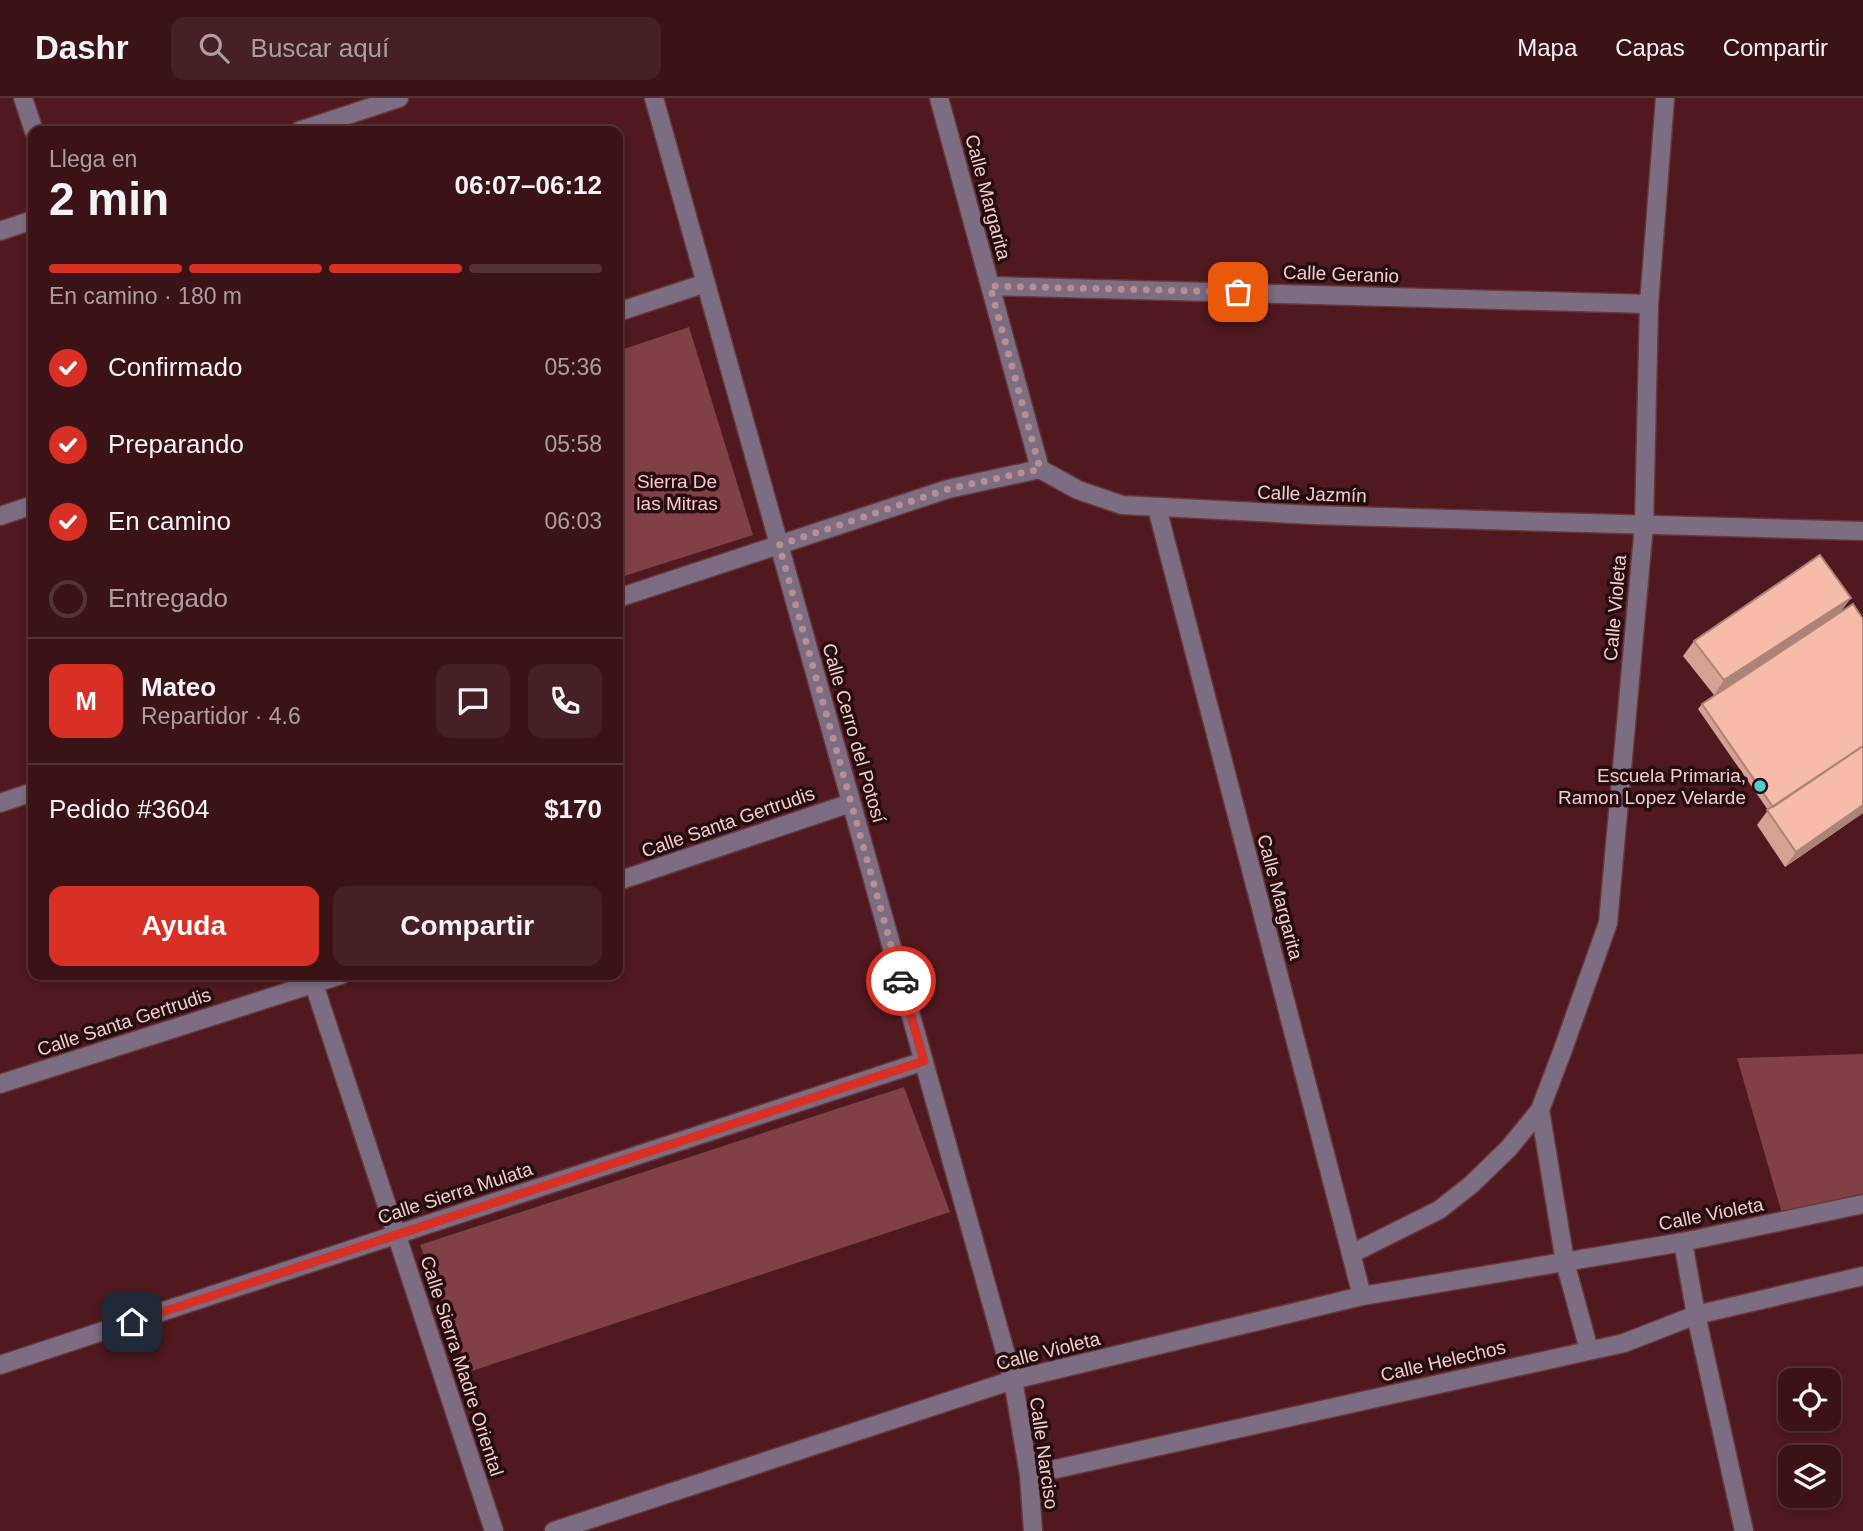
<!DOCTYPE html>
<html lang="es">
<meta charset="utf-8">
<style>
:root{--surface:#3b1317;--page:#462024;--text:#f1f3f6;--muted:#ac9ea1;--line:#543236;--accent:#d93025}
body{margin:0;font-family:Helvetica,sans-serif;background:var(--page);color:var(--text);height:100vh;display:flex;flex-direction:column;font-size:26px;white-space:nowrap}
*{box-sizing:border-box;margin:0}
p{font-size:23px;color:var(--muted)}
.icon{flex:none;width:38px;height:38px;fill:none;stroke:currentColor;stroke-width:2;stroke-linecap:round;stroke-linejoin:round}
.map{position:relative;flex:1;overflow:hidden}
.details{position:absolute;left:28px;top:28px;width:595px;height:854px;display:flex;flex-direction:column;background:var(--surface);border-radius:14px;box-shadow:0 4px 10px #0003,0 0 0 2px var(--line)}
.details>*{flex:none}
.fabs{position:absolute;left:1778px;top:1270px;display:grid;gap:14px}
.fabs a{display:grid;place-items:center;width:63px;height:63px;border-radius:14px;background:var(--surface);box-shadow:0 4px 10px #0003,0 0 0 2px var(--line);font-size:35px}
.pin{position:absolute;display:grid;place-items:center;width:60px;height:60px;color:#fff;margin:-30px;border-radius:14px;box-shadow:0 4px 10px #0006}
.courier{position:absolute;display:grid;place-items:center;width:70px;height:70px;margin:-35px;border:5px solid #d93025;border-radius:50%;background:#fff;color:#222;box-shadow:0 2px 9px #0007}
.head em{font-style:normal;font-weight:700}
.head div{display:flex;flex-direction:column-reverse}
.head{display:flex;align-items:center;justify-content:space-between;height:119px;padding:0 21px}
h1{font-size:46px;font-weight:700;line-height:52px}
.bar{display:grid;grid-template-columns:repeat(4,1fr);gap:10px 7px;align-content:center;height:84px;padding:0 21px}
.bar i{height:9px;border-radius:5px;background:var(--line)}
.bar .current{background:var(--accent)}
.bar p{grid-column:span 4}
.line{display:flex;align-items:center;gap:18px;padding:0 21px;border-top:2px solid var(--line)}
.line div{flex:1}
.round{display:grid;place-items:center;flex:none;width:74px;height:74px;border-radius:14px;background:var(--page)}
ol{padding:0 21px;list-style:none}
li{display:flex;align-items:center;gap:21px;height:77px}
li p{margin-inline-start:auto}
li .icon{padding:7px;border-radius:50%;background:var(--accent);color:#fff;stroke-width:4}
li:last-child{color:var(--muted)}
li i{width:38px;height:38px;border:4px solid var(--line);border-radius:50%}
.button{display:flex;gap:14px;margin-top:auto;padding:14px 21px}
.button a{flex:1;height:80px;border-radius:14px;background:var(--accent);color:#fff;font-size:28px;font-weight:700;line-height:80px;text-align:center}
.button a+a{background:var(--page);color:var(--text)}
header{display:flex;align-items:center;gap:42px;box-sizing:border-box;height:98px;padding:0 35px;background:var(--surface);border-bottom:2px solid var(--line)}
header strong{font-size:33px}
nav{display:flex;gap:38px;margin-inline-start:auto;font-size:24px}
.search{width:490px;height:63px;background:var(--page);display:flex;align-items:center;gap:18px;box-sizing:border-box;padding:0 24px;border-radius:14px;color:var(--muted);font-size:26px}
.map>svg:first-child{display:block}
.green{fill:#814045}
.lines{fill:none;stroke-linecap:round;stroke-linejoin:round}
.minor-casing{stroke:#69363b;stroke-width:21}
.minor{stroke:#7d6d82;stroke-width:18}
.wall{fill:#d4a192}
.shaded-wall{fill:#ad8377}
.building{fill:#f7bbaa;stroke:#ad8377;stroke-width:2}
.done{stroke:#b88e90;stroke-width:7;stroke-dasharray:0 12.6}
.route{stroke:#d93025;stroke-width:9}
.poi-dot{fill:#52cdcf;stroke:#260e10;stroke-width:2.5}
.labels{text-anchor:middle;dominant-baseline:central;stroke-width:7;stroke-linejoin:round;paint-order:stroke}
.street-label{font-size:19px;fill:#f1cdcd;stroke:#260e10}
.park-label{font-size:19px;fill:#fcc7c8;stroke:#260e10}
.poi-label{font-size:19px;fill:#f1cdcd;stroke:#260e10;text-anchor:end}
</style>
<header>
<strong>Dashr</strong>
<div class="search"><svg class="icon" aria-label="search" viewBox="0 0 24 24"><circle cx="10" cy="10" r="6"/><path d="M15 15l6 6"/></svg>Buscar aquí</div>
<nav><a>Mapa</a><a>Capas</a><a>Compartir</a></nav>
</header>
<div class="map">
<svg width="1863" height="1433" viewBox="0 0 1863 1433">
<rect width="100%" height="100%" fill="#4f191f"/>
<!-- green -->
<path class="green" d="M689,229L753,437L618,480V253Z
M1863,956V1099L1783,1119L1737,960Z
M904,989L950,1114L469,1274L420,1147Z"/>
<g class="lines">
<!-- minor casing -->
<g class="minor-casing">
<path id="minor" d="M23,0L34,33
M654,0L1013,1282L1029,1377L1033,1433
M939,0L1040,371
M299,33L399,0
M0,133L33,122
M991,188L1649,206
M618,214L706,185
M1157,410L1362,1198
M0,418L33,407
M618,500L948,391L1040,371L1078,392L1122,407L1313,417L1863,433
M0,705L33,694
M618,783L851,705
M311,877L494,1433
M0,986L341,877
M1540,1012L1565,1164L1589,1252
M1683,1144L1696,1217L1744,1433
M1351,1156L1439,1112L1472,1086L1509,1050L1540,1012L1562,954L1608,825L1644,427L1649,206L1665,0
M0,1267L924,963
M1029,1377L1624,1245L1696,1217L1863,1178
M554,1433L1013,1282L1362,1198L1683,1144L1863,1106"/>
</g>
<!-- minor -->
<use href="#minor" class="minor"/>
</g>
<!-- wall -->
<path class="wall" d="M1841,513L1863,521V715L1785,769L1757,727L1768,712L1698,611L1702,606L1714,597L1683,558L1694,543Z"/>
<!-- shaded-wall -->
<path class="shaded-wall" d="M1851,500L1840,515L1714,597L1724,582Z
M1863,707V715L1785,769L1796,754Z"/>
<!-- building -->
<path class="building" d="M1820,457L1851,500L1724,582L1694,543Z
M1853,506L1863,521V648L1773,709L1702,606Z
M1863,648V707L1796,754L1767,712Z"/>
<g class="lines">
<!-- done -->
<path class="done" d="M901,883L779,447L948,391L1040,371L990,188L1238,194"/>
<!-- route -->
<path class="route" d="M132,1224L924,963L901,883"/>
</g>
<!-- markers -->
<circle class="poi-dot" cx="1760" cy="688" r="7"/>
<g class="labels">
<!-- street labels -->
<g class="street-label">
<text transform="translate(988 99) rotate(75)">Calle Margarita</text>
<text transform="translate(1341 176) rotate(2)">Calle Geranio</text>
<text transform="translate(1312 396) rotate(2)">Calle Jazmín</text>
<text transform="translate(1615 510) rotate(-85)">Calle Violeta</text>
<text transform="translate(854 635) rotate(74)">Calle Cerro del Potosí</text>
<text transform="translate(728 724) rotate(-19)">Calle Santa Gertrudis</text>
<text transform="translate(1280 799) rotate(75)">Calle Margarita</text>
<text transform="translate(124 924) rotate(-18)">Calle Santa Gertrudis</text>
<text transform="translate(455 1095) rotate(-18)">Calle Sierra Mulata</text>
<text transform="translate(1711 1116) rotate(-11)">Calle Violeta</text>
<text transform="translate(1048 1253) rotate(-14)">Calle Violeta</text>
<text transform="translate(1443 1263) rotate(-13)">Calle Helechos</text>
<text transform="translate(462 1268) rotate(72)">Calle Sierra Madre Oriental</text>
<text transform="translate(1044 1355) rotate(82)">Calle Narciso</text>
</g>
<!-- park labels -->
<g class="park-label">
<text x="677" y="383">Sierra De<tspan x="677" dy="22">las Mitras</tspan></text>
</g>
<!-- poi labels -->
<g class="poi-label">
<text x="1746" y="677">Escuela Primaria,<tspan x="1746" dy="22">Ramon Lopez Velarde</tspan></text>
</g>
</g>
</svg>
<div class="fabs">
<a><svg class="icon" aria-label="locate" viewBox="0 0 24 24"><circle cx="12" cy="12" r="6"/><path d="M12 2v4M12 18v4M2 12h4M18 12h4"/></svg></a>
<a><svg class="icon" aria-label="layers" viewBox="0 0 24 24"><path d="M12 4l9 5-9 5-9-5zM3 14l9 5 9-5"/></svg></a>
</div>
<div class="pin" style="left:1238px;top:194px;background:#ea580c"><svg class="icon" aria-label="bag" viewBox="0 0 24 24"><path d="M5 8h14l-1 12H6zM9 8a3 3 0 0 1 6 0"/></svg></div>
<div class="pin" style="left:132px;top:1224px;background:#1f2937"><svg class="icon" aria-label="home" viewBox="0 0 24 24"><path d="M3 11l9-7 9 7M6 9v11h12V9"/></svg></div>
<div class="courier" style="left:901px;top:883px"><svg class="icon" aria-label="car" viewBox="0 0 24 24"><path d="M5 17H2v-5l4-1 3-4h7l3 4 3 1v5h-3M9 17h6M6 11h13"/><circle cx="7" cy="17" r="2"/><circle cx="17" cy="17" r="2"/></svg></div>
<section class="details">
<div class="head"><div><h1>2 min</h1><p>Llega en</p></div><em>06:07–06:12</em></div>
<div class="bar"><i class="current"></i><i class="current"></i><i class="current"></i><i></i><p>En camino · 180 m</p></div>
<ol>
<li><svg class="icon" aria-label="check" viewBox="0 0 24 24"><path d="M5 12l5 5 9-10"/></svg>Confirmado<p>05:36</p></li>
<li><svg class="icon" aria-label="check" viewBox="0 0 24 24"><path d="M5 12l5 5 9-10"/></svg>Preparando<p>05:58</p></li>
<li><svg class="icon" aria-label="check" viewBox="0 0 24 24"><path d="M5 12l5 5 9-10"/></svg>En camino<p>06:03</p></li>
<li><i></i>Entregado</li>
</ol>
<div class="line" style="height:126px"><b class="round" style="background:var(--accent);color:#fff">M</b><div><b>Mateo</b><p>Repartidor · 4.6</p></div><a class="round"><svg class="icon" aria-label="chat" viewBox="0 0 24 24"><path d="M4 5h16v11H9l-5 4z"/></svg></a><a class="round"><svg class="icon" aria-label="phone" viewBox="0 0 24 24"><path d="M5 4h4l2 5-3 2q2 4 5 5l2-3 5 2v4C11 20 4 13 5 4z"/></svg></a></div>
<div class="line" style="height:91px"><div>Pedido #3604</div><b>$170</b></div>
<div class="button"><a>Ayuda</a><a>Compartir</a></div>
</section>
</div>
